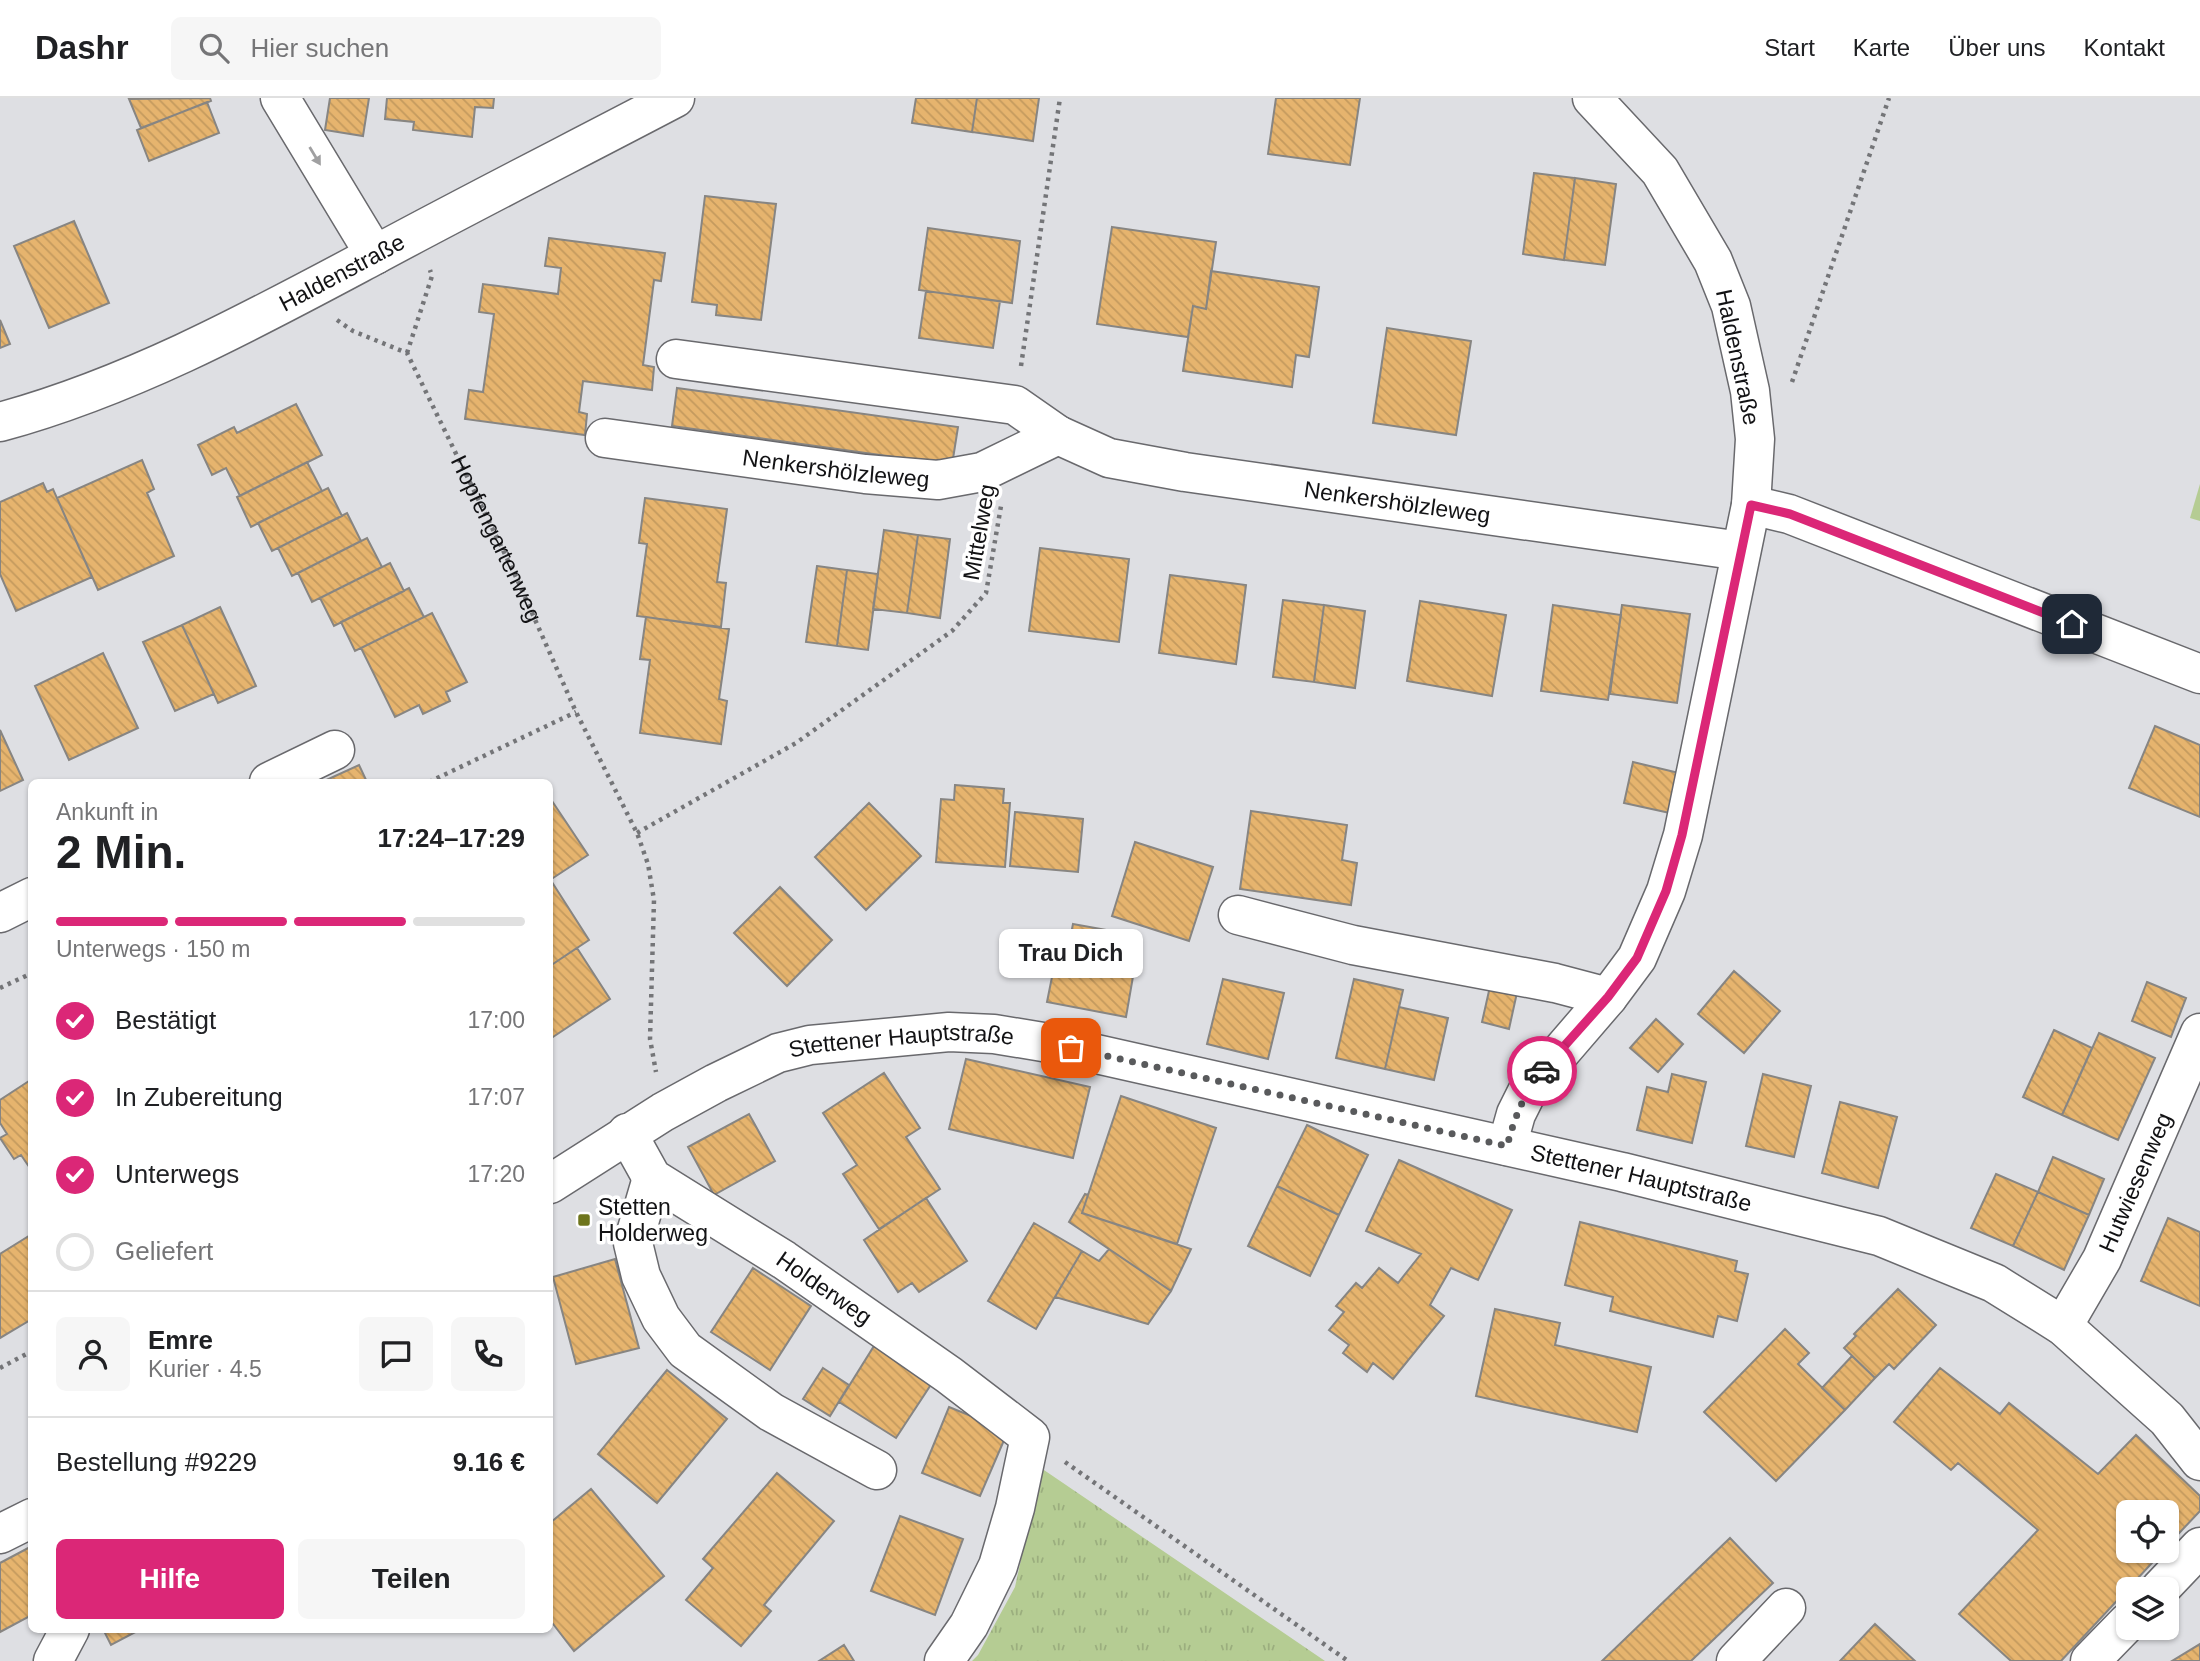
<!DOCTYPE html>
<html lang="de">
<meta charset="utf-8">
<style>
:root{--surface:#fff;--page:#f6f6f6;--text:#202124;--muted:#757577;--line:#e0e0e0;--accent:#db2777}
body{margin:0;font-family:Arial,sans-serif;background:var(--page);color:var(--text);height:100vh;display:flex;flex-direction:column;font-size:26px;white-space:nowrap}
*{box-sizing:border-box;margin:0}
p{font-size:23px;color:var(--muted)}
.icon{flex:none;width:38px;height:38px;fill:none;stroke:currentColor;stroke-width:2;stroke-linecap:round;stroke-linejoin:round}
.map{position:relative;flex:1;overflow:hidden}
.side{position:absolute;left:28px;top:681px;width:525px;height:854px;display:flex;flex-direction:column;background:var(--surface);border-radius:10px;box-shadow:0 2px 5px #0004}
.side>*{flex:none}
.buttons{position:absolute;left:2116px;top:1402px;display:grid;gap:14px}
.buttons a{display:grid;place-items:center;width:63px;height:63px;border-radius:10px;background:var(--surface);box-shadow:0 2px 5px #0004;font-size:35px}
.pin{position:absolute;display:grid;place-items:center;width:60px;height:60px;color:#fff;margin:-30px;border-radius:14px;box-shadow:0 4px 10px #0006}
.courier{position:absolute;display:grid;place-items:center;width:70px;height:70px;margin:-35px;border:5px solid #db2777;border-radius:50%;background:#fff;color:#222;box-shadow:0 2px 9px #0007}
.bubble{position:absolute;height:49px;border-radius:10px;background:var(--surface);box-shadow:0 2px 5px #0004;font-size:23px;font-weight:600;line-height:49px;text-align:center}
.summary em{font-style:normal;font-weight:600}
.summary div{display:flex;flex-direction:column-reverse}
.summary{display:flex;align-items:center;justify-content:space-between;height:119px;padding:0 28px}
h1{font-size:46px;font-weight:600;line-height:52px}
.bar{display:grid;grid-template-columns:repeat(4,1fr);gap:10px 7px;align-content:center;height:84px;padding:0 28px}
.bar i{height:9px;border-radius:5px;background:var(--line)}
.bar .selected{background:var(--accent)}
.bar p{grid-column:span 4}
.line{display:flex;align-items:center;gap:18px;padding:0 28px;border-top:2px solid var(--line)}
.line div{flex:1}
.round{display:grid;place-items:center;flex:none;width:74px;height:74px;border-radius:10px;background:var(--page)}
ol{padding:0 28px;list-style:none}
li{display:flex;align-items:center;gap:21px;height:77px}
li p{margin-inline-start:auto}
li .icon{padding:7px;border-radius:50%;background:var(--accent);color:#fff;stroke-width:4}
li:last-child{color:var(--muted)}
li i{width:38px;height:38px;border:4px solid var(--line);border-radius:50%}
.cta{display:flex;gap:14px;margin-top:auto;padding:14px 28px}
.cta a{flex:1;height:80px;border-radius:10px;background:var(--accent);color:#fff;font-size:28px;font-weight:600;line-height:80px;text-align:center}
.cta a+a{background:var(--page);color:var(--text)}
header{display:flex;align-items:center;gap:42px;box-sizing:border-box;height:98px;padding:0 35px;background:var(--surface);border-bottom:2px solid var(--line)}
header strong{font-size:33px}
nav{display:flex;gap:38px;margin-inline-start:auto;font-size:24px}
.search{width:490px;height:63px;background:var(--page);display:flex;align-items:center;gap:18px;box-sizing:border-box;padding:0 24px;border-radius:10px;color:var(--muted);font-size:26px}
.map>svg:first-child{display:block}
.grass{fill:url(#grass-tufts)}
.garden{fill:#b5cc93}
.building{fill:url(#building-back-hatch);stroke:#878582;stroke-width:2}
.lines{fill:none;stroke-linecap:round;stroke-linejoin:round}
.minor-casing{stroke:#69696d;stroke-width:41}
.path{stroke:#747578;stroke-width:4.5;stroke-dasharray:3.5 5;stroke-linecap:butt}
.minor{stroke:#fff;stroke-width:38}
.oneway{fill:#a0a0a1}
.done{stroke:#595a5c;stroke-width:7;stroke-dasharray:0 12.6}
.route{stroke:#db2777;stroke-width:9}
.poi-dot{fill:#6e751d;stroke:#fff;stroke-width:2.5}
.labels{text-anchor:middle;dominant-baseline:central;stroke-width:7;stroke-linejoin:round;paint-order:stroke}
.street-label{font-size:23px;fill:#121214;stroke:#fff}
.poi-label{font-size:23px;fill:#121214;stroke:#fff;text-anchor:start}
</style>
<header>
<strong>Dashr</strong>
<div class="search"><svg class="icon" aria-label="search" viewBox="0 0 24 24"><circle cx="10" cy="10" r="6"/><path d="M15 15l6 6"/></svg>Hier suchen</div>
<nav><a>Start</a><a>Karte</a><a>Über uns</a><a>Kontakt</a></nav>
</header>
<div class="map">
<svg width="2200" height="1563" viewBox="0 0 2200 1563">
<defs>
<pattern id="grass-tufts" width="24" height="20" patternUnits="userSpaceOnUse" patternTransform="scale(1.75)"><rect width="24" height="20" fill="#b5cc93"/><path d="M3 7l-1-3M5 7V3M7 7l1-3M15 17l-1-3M17 17v-4M19 17l1-3" fill="none" stroke="#9bae7e"/></pattern>
<pattern id="building-back-hatch" width="6" height="6" patternUnits="userSpaceOnUse" patternTransform="scale(1.75)"><rect width="6" height="6" fill="#e6b46e"/><path d="M-1 5l2 2M0 0l6 6M5-1l2 2" fill="none" stroke="#c49a5e"/></pattern>
</defs>
<rect width="100%" height="100%" fill="#dedfe3"/>
<!-- grass -->
<path class="grass" d="M1041,1370L1325,1563H972L978,1557L1015,1489Z"/>
<!-- garden -->
<path class="garden" d="M2200,386V423L2190,420Z"/>
<!-- building -->
<path class="building" d="M210,0L211,3L141,30L129,1Z
M330,0H369L363,38L325,32Z
M387,0H494L493,10L475,9L472,39L413,32L414,24L385,21Z
M916,0H977L972,34L912,25Z
M977,0H1039L1033,43L972,34Z
M1276,0H1360L1350,67L1268,56Z
M207,4L219,35L149,63L137,32Z
M1534,75L1575,80L1564,162L1523,156Z
M1575,80L1616,86L1605,167L1564,162Z
M705,98L776,106L761,222L716,217L717,207L692,204Z
M74,123L109,205L49,230L14,148Z
M1112,129L1216,144L1206,211L1193,208L1188,239L1097,226Z
M928,130L1020,143L1012,205L919,192Z
M549,140L665,155L661,183L654,182L643,267L654,269L652,292L583,283L579,314L587,316L585,337L465,321L469,292L483,294L494,216L479,214L483,186L558,196L561,170L545,168Z
M1211,173L1319,189L1309,259L1296,257L1292,289L1183,273L1193,208L1206,211Z
M926,193L1000,203L993,250L919,240Z
M0,222L10,246L0,250Z
M1387,230L1471,243L1456,337L1373,325Z
M677,290L958,329L952,367L672,328Z
M296,306L322,357L240,398L226,370L212,377L198,347L234,329L237,335Z
M142,362L154,391L147,395L174,458L98,492L57,400Z
M307,364L322,393L251,429L237,399Z
M43,385L47,394L53,391L92,479L16,513L0,476V404Z
M328,390L342,418L272,453L258,425Z
M645,400L727,411L717,484L726,485L721,529L637,518L647,446L639,445Z
M347,415L361,443L292,478L278,450Z
M884,432L918,437L907,515L873,511Z
M918,437L950,441L940,520L907,515Z
M367,440L382,469L312,504L298,475Z
M1040,450L1129,461L1119,544L1029,533Z
M390,465L404,493L334,528L320,500Z
M817,468L847,472L837,548L806,544Z
M847,472L878,476L868,552L837,548Z
M1170,477L1246,487L1236,566L1159,555Z
M409,490L424,519L355,553L341,524Z
M1283,502L1324,507L1314,584L1273,579Z
M1420,503L1506,517L1492,598L1407,583Z
M1324,507L1365,513L1355,590L1314,584Z
M1553,507L1621,517L1608,602L1541,593Z
M1622,507L1690,516L1677,605L1610,596Z
M220,509L256,588L218,605L182,527Z
M432,515L467,584L446,594L450,603L423,616L419,607L395,619L361,550Z
M646,519L729,531L719,601L727,603L721,646L640,635L650,562L640,561Z
M182,527L214,596L175,613L143,544Z
M103,555L138,630L69,662L35,588Z
M2155,628L2200,647V719L2129,690Z
M0,632L23,682L0,693Z
M1633,664L1679,675L1670,715L1624,705Z
M359,667L367,684H322Z
M955,687L1004,691L1003,705H1010L1005,769L936,764L941,701L954,702Z
M550,700L588,757L550,782Z
M869,705L921,758L866,812L815,759Z
M1251,713L1347,727L1342,762L1357,765L1351,807L1240,791Z
M1015,714L1083,721L1078,774L1010,768Z
M1135,744L1213,769L1189,843L1112,818Z
M550,781L589,842L550,868Z
M780,789L832,842L787,888L734,835Z
M1073,826L1140,838L1126,919L1047,904L1059,844L1069,846Z
M577,850L610,901L550,941V868Z
M1734,873L1780,913L1744,955L1698,916Z
M1223,881L1284,895L1268,961L1207,946Z
M1354,881L1403,892L1385,971L1336,960Z
M1491,884L1518,890L1509,931L1482,924Z
M2147,884L2186,900L2171,939L2132,923Z
M1399,909L1448,920L1434,982L1385,971Z
M1656,921L1683,946L1658,974L1630,950Z
M2054,932L2092,950L2062,1017L2023,999Z
M2099,935L2155,960L2118,1042L2062,1017Z
M966,961L1090,989L1073,1060L949,1031Z
M884,975L920,1030L906,1039L940,1091L879,1131L843,1076L857,1067L823,1015Z
M1672,976L1706,984L1692,1045L1637,1032L1647,989L1668,994Z
M1763,976L1811,988L1794,1059L1746,1048Z
M32,981V1073L21,1057L14,1061L0,1040L7,1036L0,1025V1002Z
M1121,998L1216,1030L1177,1146L1082,1115Z
M1840,1004L1897,1019L1878,1090L1822,1075Z
M749,1016L775,1063L714,1097L688,1049Z
M1307,1027L1368,1057L1339,1117L1277,1088Z
M2053,1059L2104,1081L2089,1117L2038,1094Z
M1399,1062L1512,1112L1478,1182L1451,1170L1430,1207L1444,1218L1393,1281L1373,1265L1367,1274L1343,1255L1349,1247L1329,1232L1344,1214L1336,1208L1356,1185L1362,1190L1379,1170L1398,1185L1421,1156L1366,1133Z
M1996,1076L2038,1094L2013,1148L1971,1130Z
M1277,1088L1339,1117L1310,1178L1248,1148Z
M2038,1094L2089,1117L2064,1172L2013,1148Z
M1085,1096L1088,1097L1082,1115L1191,1151L1171,1193L1069,1124Z
M926,1100L967,1163L919,1194L912,1185L898,1194L864,1142Z
M2168,1120L2200,1134V1208L2141,1183Z
M1580,1124L1737,1163L1735,1173L1748,1176L1737,1223L1718,1218L1713,1239L1610,1213L1613,1199L1565,1187Z
M1034,1125L1082,1153L1036,1231L988,1203Z
M32,1136V1221L0,1240V1156Z
M1109,1151L1171,1193L1148,1226L1055,1199L1082,1153L1099,1163Z
M615,1161L639,1250L576,1266L553,1179Z
M753,1170L811,1208L770,1272L711,1234Z
M1898,1191L1936,1227L1894,1271L1889,1266L1875,1280L1844,1250L1856,1238L1854,1236Z
M1495,1211L1560,1225L1555,1247L1651,1269L1637,1334L1476,1298Z
M1785,1231L1809,1255L1798,1266L1845,1312L1776,1383L1704,1314Z
M874,1248L932,1285L896,1340L839,1304Z
M1852,1258L1875,1280L1845,1312L1822,1290Z
M823,1270L849,1287L830,1318L803,1301Z
M1940,1270L2000,1316L2009,1305L2098,1376L2136,1337L2200,1398V1413L2166,1449V1414H2128V1452H2164L2061,1563H2011L1959,1516L2038,1432L1958,1365L1951,1372L1894,1324Z
M667,1272L727,1321L657,1405L598,1356Z
M949,1309L1008,1333L980,1398L922,1375Z
M777,1375L834,1423L764,1507L771,1513L741,1548L686,1502L713,1470L703,1461Z
M591,1391L664,1478L574,1553L550,1522V1425Z
M900,1418L963,1441L935,1517L871,1493Z
M1730,1440L1773,1485L1691,1563H1602Z
M32,1448V1517L0,1534V1465Z
M1875,1526L1915,1563H1840Z
M103,1531H141L111,1547Z
M2200,1546V1563H2172Z
M844,1547L854,1563H819Z"/>
<g class="lines">
<!-- minor casing -->
<g class="minor-casing">
<g id="minor">
<path d="M280,0L375,157"/>
<path id="s2" d="M676,261L1015,307L1058,337L1109,360L1185,374L1741,453"/>
<path id="s3" d="M0,324C132,288 253,222 373,158C473,104 574,53 675,0"/>
<path id="s4" d="M605,340L865,376L938,382L982,374L1058,337"/>
<path d="M1751,407L1789,416L2200,576"/>
<path d="M269,684L335,652"/>
<path d="M0,815L32,799"/>
<path d="M1238,817L1353,847L1555,885L1608,899"/>
<path id="s5" d="M627,1035L652,1080L784,1162L949,1277L1030,1339L1015,1410L998,1468L969,1527L944,1563"/>
<path d="M1507,1048L1516,1016L1528,992L1608,899L1637,860L1666,793L1683,737L1751,407L1755,341L1750,293L1731,208L1713,163L1660,73L1592,0"/>
<path d="M652,1080L633,1145L641,1178L661,1220L685,1252L771,1314L877,1372"/>
<path id="s6" d="M550,1086L663,1014L716,985L778,955L810,947L949,934L994,936L1043,944L1622,1074L1879,1138L1994,1185L2063,1228L2167,1321L2200,1363"/>
<path id="s7" d="M2063,1228L2102,1161L2200,935"/>
<path d="M0,1436L32,1420"/>
<path d="M2160,1491L2200,1449"/>
<path d="M53,1563L70,1531"/>
<path d="M1736,1563L1786,1510"/>
<path d="M2090,1563L2128,1524"/>
</g>
</g>
<!-- path -->
<g class="path">
<path id="s1" d="M337,222L353,233L407,255L517,481L576,614L637,735L648,766L654,802L650,941L656,974"/>
<path d="M407,255L432,178L430,172"/>
<path d="M1021,268L1060,0"/>
<path d="M1792,284L1889,0"/>
<path d="M429,684L576,614"/>
<path d="M637,735L796,645L952,533L986,495L1001,408"/>
<path d="M0,890L32,875"/>
<path d="M0,1270L32,1253"/>
<path d="M32,1307V1309"/>
<path d="M1065,1364L1348,1563"/>
</g>
<!-- minor -->
<use href="#minor" class="minor"/>
</g>
<!-- one-way arrows -->
<defs><path id="oneway-solid" d="M-6-.8H1V-3.2L6.5 0L1 3.2V.8H-6Z" transform="scale(1.75)"/></defs>
<use class="oneway" href="#oneway-solid" transform="translate(315 58) rotate(59)"/>
<g class="lines">
<!-- done -->
<path class="done" d="M1071,950L1507,1048C1515,1018 1523,998 1542,973"/>
<!-- route -->
<path class="route" d="M1542,973L1608,899L1637,860L1666,793L1682,737L1751,407L1790,416L2072,526"/>
</g>
<!-- markers -->
<rect class="poi-dot" x="577" y="1115" width="14" height="14" rx="3.5"/>
<g class="labels">
<!-- street labels -->
<g class="street-label">
<text stroke="none"><textPath href="#s3" startOffset="374">Haldenstraße</textPath></text>
<text transform="translate(1738 259) rotate(78)">Haldenstraße</text>
<text stroke="none"><textPath href="#s4" startOffset="233">Nenkershölzleweg</textPath></text>
<text stroke="none"><textPath href="#s2" startOffset="742">Nenkershölzleweg</textPath></text>
<text transform="translate(979 434) rotate(-80)">Mittelweg</text>
<text stroke="none"><textPath href="#s1" startOffset="284">Hopfengartenweg</textPath></text>
<text stroke="none"><textPath href="#s6" startOffset="388">Stettener Hauptstraße</textPath></text>
<text stroke="none"><textPath href="#s6" startOffset="1144">Stettener Hauptstraße</textPath></text>
<text stroke="none"><textPath href="#s7" startOffset="161">Hutwiesenweg</textPath></text>
<text stroke="none"><textPath href="#s5" startOffset="256">Holderweg</textPath></text>
</g>
<!-- poi labels -->
<g class="poi-label">
<text x="598" y="1109">Stetten<tspan x="598" dy="26">Holderweg</tspan></text>
</g>
</g>
</svg>
<div class="buttons">
<a><svg class="icon" aria-label="locate" viewBox="0 0 24 24"><circle cx="12" cy="12" r="6"/><path d="M12 2v4M12 18v4M2 12h4M18 12h4"/></svg></a>
<a><svg class="icon" aria-label="layers" viewBox="0 0 24 24"><path d="M12 4l9 5-9 5-9-5zM3 14l9 5 9-5"/></svg></a>
</div>
<div class="pin" style="left:1071px;top:950px;background:#ea580c"><svg class="icon" aria-label="bag" viewBox="0 0 24 24"><path d="M5 8h14l-1 12H6zM9 8a3 3 0 0 1 6 0"/></svg></div>
<div class="pin" style="left:2072px;top:526px;background:#1f2937"><svg class="icon" aria-label="home" viewBox="0 0 24 24"><path d="M3 11l9-7 9 7M6 9v11h12V9"/></svg></div>
<div class="courier" style="left:1542px;top:973px"><svg class="icon" aria-label="car" viewBox="0 0 24 24"><path d="M5 17H2v-5l4-1 3-4h7l3 4 3 1v5h-3M9 17h6M6 11h13"/><circle cx="7" cy="17" r="2"/><circle cx="17" cy="17" r="2"/></svg></div>
<div class="bubble" style="left:999px;top:831px;width:144px">Trau Dich</div>
<section class="side">
<div class="summary"><div><h1>2 Min.</h1><p>Ankunft in</p></div><em>17:24–17:29</em></div>
<div class="bar"><i class="selected"></i><i class="selected"></i><i class="selected"></i><i></i><p>Unterwegs · 150 m</p></div>
<ol>
<li><svg class="icon" aria-label="check" viewBox="0 0 24 24"><path d="M5 12l5 5 9-10"/></svg>Bestätigt<p>17:00</p></li>
<li><svg class="icon" aria-label="check" viewBox="0 0 24 24"><path d="M5 12l5 5 9-10"/></svg>In Zubereitung<p>17:07</p></li>
<li><svg class="icon" aria-label="check" viewBox="0 0 24 24"><path d="M5 12l5 5 9-10"/></svg>Unterwegs<p>17:20</p></li>
<li><i></i>Geliefert</li>
</ol>
<div class="line" style="height:126px"><a class="round"><svg class="icon" aria-label="person" viewBox="0 0 24 24"><circle cx="12" cy="8" r="4"/><path d="M4 21q1-7 8-7t8 7"/></svg></a><div><b>Emre</b><p>Kurier · 4.5</p></div><a class="round"><svg class="icon" aria-label="chat" viewBox="0 0 24 24"><path d="M4 5h16v11H9l-5 4z"/></svg></a><a class="round"><svg class="icon" aria-label="phone" viewBox="0 0 24 24"><path d="M5 4h4l2 5-3 2q2 4 5 5l2-3 5 2v4C11 20 4 13 5 4z"/></svg></a></div>
<div class="line" style="height:91px"><div>Bestellung #9229</div><b>9.16 €</b></div>
<div class="cta"><a>Hilfe</a><a>Teilen</a></div>
</section>
</div>
